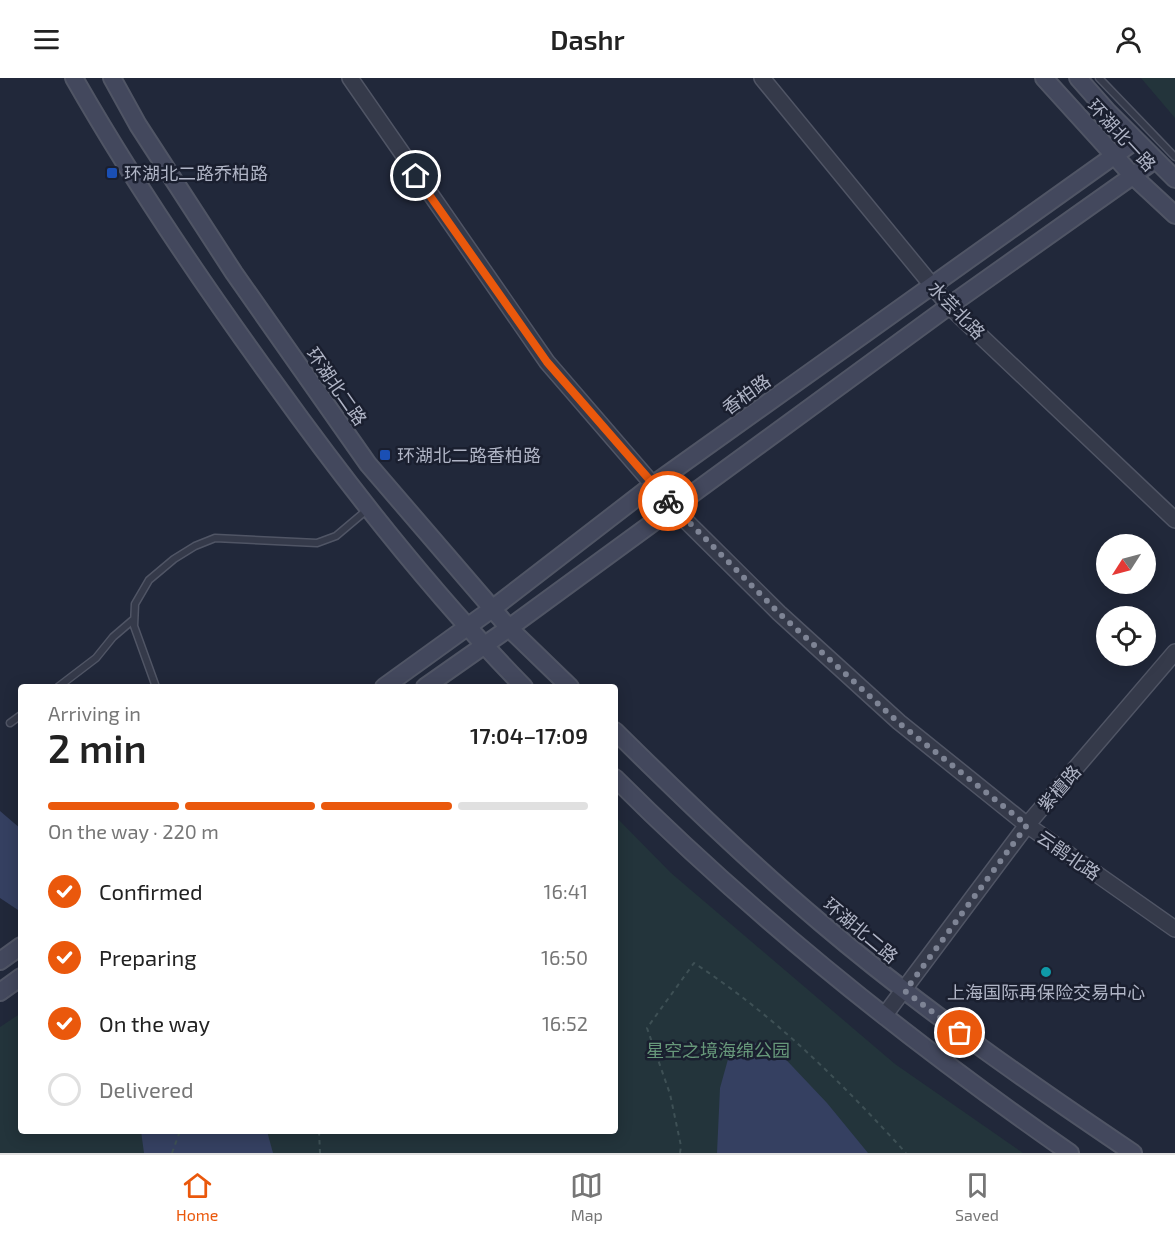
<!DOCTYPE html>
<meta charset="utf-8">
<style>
:root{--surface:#fff;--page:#f2f2f2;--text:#222;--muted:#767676;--line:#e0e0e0;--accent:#ea580c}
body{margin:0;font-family:"Exo 2","Noto Sans SC",sans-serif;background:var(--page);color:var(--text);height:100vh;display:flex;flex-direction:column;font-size:22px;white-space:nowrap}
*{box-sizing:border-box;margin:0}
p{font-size:20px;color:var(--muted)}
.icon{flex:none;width:33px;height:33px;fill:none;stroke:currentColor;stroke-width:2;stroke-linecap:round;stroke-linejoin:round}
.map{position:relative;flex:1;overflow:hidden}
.sheet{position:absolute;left:18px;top:606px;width:600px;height:450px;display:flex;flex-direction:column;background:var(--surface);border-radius:6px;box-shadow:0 3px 15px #0003}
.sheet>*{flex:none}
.needle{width:39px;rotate:234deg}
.tools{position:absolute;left:1096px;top:456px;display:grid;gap:12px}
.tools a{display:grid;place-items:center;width:60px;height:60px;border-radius:50%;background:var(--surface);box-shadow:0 3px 15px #0003;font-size:30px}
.pin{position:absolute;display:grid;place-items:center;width:51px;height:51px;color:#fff;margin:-26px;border:3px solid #fff;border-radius:50%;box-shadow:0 2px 6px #0007}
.courier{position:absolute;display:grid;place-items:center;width:60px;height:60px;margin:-30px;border:4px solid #ea580c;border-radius:50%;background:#fff;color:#222;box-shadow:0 2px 8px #0007}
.head em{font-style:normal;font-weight:600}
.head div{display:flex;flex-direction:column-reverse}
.head{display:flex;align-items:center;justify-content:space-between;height:102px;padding:0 30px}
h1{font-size:39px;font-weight:600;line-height:45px}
.bar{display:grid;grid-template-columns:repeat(4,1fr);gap:9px 6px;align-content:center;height:72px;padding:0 30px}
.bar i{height:8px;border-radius:4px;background:var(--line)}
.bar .current{background:var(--accent)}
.bar p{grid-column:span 4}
ol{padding:0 30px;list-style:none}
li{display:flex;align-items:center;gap:18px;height:66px}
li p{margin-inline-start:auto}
li .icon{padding:6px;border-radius:50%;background:var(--accent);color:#fff;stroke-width:4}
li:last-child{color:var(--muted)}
li i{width:33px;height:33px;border:3px solid var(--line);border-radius:50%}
header{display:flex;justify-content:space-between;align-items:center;height:78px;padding:0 30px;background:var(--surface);font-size:27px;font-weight:600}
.dock{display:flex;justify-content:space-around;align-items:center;height:84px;border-top:2px solid var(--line);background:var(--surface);font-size:16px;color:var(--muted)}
.dock a{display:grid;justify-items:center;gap:3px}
.dock .current{color:var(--accent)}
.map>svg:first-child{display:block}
.green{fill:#23343b}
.water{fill:#354061}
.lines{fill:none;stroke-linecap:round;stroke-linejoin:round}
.service-casing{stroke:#505565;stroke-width:9}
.tertiary-casing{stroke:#505565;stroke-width:18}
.secondary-casing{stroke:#505565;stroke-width:20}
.path{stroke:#3e5055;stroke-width:2;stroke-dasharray:4.5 4.5;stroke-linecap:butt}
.service{stroke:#353a4a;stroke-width:6}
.tertiary{stroke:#353a4a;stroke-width:15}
.secondary{stroke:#43485d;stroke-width:16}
.done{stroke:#7e8495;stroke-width:6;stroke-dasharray:0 10.8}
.route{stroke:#ea580c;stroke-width:8}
.transit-dot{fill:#1a4fb4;stroke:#1a1f2f;stroke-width:2}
.culture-dot{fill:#0f9aa8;stroke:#1a1f2f;stroke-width:2}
.labels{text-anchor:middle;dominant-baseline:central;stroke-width:5;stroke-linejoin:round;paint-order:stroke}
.street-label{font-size:18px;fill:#b0b5c6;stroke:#1a1f2f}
.poi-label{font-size:18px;fill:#b0b5c6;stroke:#1a1f2f;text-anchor:start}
.park-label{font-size:18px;fill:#67987a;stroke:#1a1f2f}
</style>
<header><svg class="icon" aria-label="menu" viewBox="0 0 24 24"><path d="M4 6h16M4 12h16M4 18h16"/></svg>Dashr<svg class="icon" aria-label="person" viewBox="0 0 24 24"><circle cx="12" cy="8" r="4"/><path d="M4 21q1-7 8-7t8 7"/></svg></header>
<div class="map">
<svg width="1175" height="1075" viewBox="0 0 1175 1075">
<rect width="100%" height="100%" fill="#21283a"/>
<!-- green -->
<path class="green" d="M1141,0H1175V40Z
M615,738L671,795L895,986L1023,1075H0V949L21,935V1053H615Z"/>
<!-- water -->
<path class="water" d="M0,733L21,751V834L0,820Z
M749,964L775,970L827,1025L868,1075H717L720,1010L730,974Z
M141,1053H267L273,1075H144Z"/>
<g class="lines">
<!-- service casing -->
<g class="service-casing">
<path id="service" d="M1099,0L1175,79
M58,609L96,580L113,559L134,541
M156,609L134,548L135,526L149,502L174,481L195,468L215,460L317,465L336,458L368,431
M10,645L21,637"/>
</g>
<!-- tertiary casing -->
<g class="tertiary-casing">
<path id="tertiary" d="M350,0L547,284L673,430L779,535L899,644L1027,747L1175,851
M762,0L949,228L1175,442
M884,938L1027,747L1175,574"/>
</g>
<!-- secondary casing -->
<g class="secondary-casing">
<path id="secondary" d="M74,0C135,107 204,208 276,307C352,413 433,516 524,609
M112,0L138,47L234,195L368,386L509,550L570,609
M1044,0L1132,97L1175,137
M1078,0L1108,34L1175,101
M384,609L492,531L654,406L1136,62
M425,609L509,550L949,228L1155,82
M615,653C682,719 750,785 821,845C920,929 1026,1003 1133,1075
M615,700C754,839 909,963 1070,1075
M0,883L21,868
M0,914L21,899"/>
</g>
<!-- path -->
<path class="path" d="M319,1053L320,1075
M172,1075L180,1053
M680,1075L681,1068L670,1016L647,950L694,885C774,937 842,1005 906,1075"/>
<!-- service -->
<use href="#service" class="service"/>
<!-- tertiary -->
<use href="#tertiary" class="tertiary"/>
<!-- secondary -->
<use href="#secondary" class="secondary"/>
</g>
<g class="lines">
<!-- done -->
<path class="done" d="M668,423L779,535L899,645L1027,747L905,913L960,955"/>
<!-- route -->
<path class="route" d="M416,98L547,284L668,423"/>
</g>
<!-- markers -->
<g class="transit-dot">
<rect x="106" y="89" width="12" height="12" rx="3"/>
<rect x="379" y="371" width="12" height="12" rx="3"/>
</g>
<circle class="culture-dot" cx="1046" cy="894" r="6"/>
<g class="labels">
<!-- street labels -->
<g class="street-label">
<text transform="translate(1122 57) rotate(47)">环湖北一路</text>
<text transform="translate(957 232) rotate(46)">水芸北路</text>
<text transform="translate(337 308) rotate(55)">环湖北二路</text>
<text transform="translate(746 316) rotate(-36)">香柏路</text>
<text transform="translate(1059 710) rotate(-49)">紫檀路</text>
<text transform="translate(1069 777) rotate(35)">云鹃北路</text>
<text transform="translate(861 852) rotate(40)">环湖北二路</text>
</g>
<!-- poi labels -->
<g class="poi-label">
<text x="124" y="95">环湖北二路乔柏路</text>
<text x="397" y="377">环湖北二路香柏路</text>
<text x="1046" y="914" text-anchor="middle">上海国际再保险交易中心</text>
</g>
<!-- park labels -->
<g class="park-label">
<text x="718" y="972">星空之境海绵公园</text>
</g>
</g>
</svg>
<div class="tools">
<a><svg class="needle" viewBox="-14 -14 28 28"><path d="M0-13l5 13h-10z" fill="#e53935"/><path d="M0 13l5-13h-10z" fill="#767676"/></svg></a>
<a><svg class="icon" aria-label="locate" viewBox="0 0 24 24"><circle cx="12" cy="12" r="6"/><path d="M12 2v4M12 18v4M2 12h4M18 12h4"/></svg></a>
</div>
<div class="pin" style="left:960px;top:955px;background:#ea580c"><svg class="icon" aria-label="bag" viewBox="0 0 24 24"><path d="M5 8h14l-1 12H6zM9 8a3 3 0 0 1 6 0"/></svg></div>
<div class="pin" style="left:416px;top:98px;background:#1f2937"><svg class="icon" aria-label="home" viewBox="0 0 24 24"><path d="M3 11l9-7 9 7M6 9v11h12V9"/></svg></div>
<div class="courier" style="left:668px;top:423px"><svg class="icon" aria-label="bike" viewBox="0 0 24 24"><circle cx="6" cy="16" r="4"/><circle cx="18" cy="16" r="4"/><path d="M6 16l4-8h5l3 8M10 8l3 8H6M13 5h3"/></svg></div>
<section class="sheet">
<div class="head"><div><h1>2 min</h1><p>Arriving in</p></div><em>17:04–17:09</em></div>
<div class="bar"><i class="current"></i><i class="current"></i><i class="current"></i><i></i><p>On the way · 220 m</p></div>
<ol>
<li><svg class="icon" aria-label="check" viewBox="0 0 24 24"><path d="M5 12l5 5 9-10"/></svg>Confirmed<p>16:41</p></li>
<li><svg class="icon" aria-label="check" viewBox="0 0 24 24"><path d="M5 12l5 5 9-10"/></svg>Preparing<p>16:50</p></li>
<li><svg class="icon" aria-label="check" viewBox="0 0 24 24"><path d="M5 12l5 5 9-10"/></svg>On the way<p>16:52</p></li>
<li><i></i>Delivered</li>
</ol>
</section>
</div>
<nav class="dock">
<a class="current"><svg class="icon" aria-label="home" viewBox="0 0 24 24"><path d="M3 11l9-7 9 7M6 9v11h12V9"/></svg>Home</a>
<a><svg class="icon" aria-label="map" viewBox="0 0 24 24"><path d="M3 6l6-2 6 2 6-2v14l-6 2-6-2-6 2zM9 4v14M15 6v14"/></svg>Map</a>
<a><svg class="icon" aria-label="saved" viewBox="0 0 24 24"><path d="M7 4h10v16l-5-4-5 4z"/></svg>Saved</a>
</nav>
